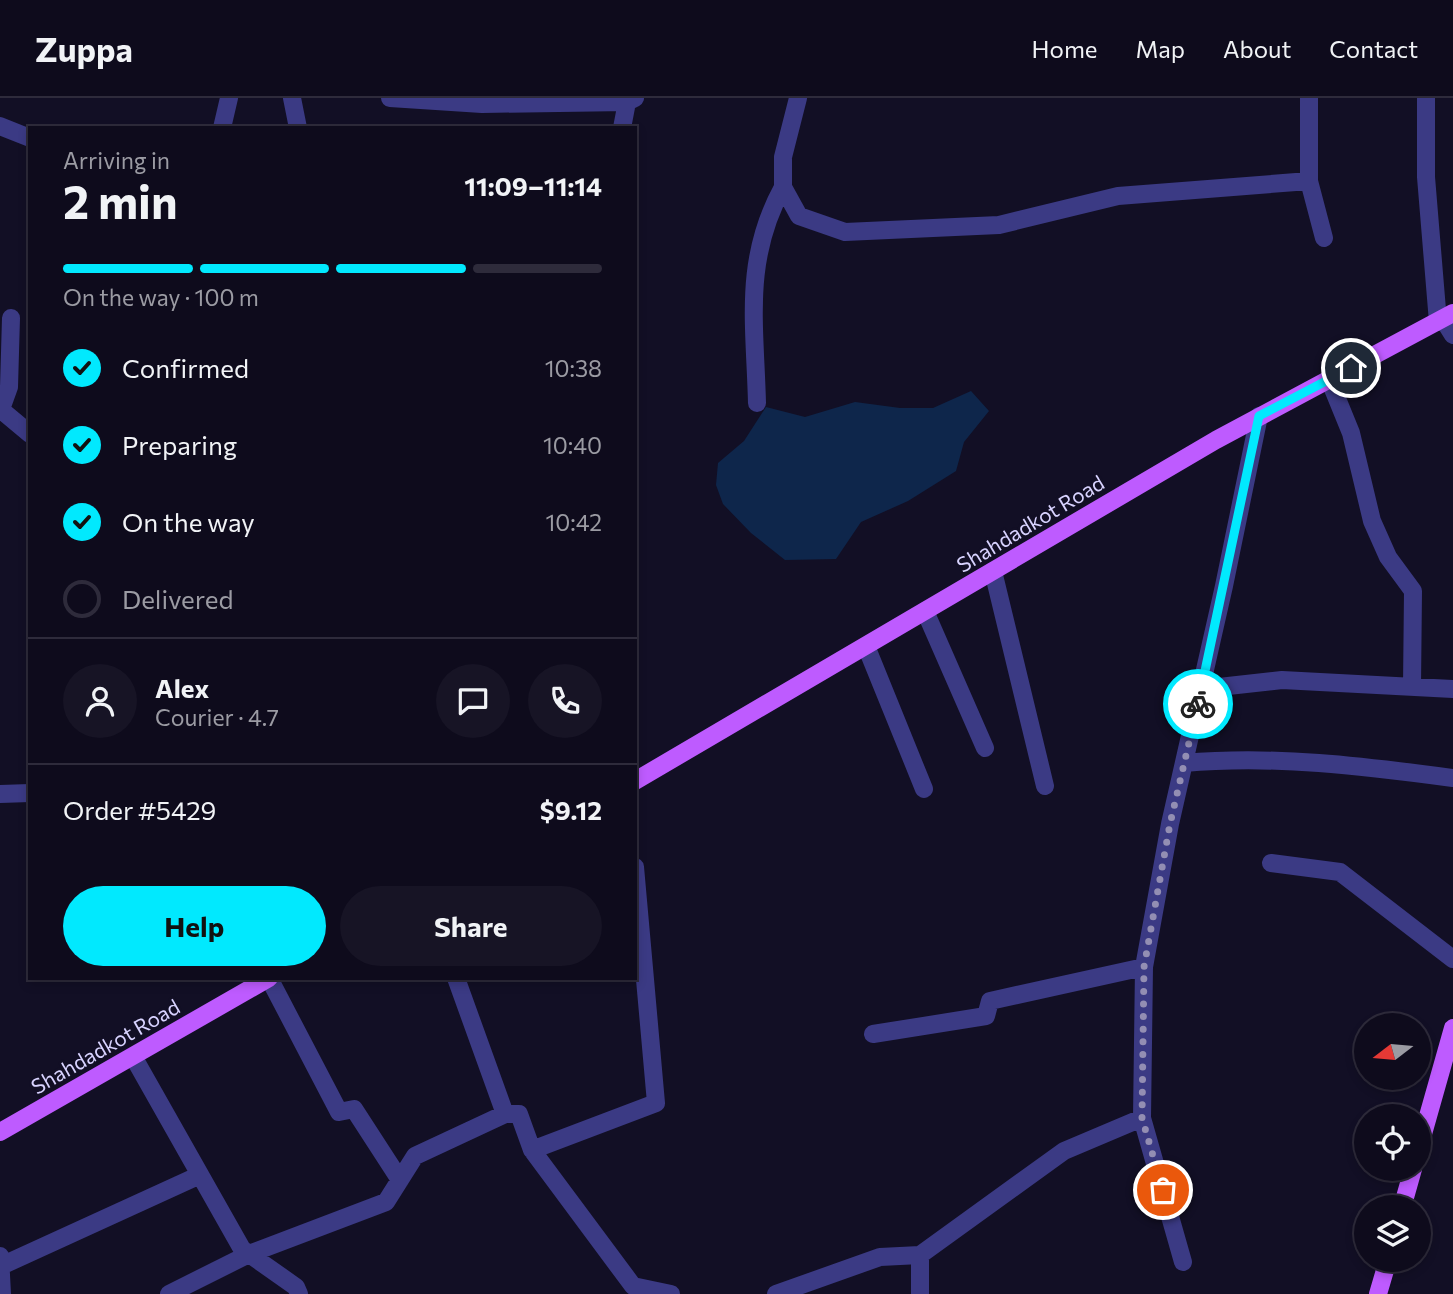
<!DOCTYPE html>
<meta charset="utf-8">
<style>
:root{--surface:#0e0b1c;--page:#171425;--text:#f1f3f6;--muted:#9b9ba3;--line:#2e2b3b;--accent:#01e9fe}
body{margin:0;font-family:Commissioner,sans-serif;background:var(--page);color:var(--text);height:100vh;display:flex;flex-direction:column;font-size:26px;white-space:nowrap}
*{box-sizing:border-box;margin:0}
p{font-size:23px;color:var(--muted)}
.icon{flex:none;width:38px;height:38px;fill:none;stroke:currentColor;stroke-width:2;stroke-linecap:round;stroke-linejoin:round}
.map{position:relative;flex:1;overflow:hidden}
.sheet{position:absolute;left:28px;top:28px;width:609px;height:854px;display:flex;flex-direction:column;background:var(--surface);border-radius:0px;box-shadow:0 4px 10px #0003,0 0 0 2px var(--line)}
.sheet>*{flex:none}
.needle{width:46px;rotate:254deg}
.controls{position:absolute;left:1354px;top:915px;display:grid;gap:14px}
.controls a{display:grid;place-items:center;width:77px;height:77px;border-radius:50%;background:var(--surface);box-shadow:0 4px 10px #0003,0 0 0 2px var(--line);font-size:35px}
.pin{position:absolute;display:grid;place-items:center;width:60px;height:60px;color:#fff;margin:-30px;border:4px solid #fff;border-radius:50%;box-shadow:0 2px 7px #0007}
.courier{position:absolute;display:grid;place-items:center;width:70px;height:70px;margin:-35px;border:5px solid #01e9fe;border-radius:50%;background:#fff;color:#222;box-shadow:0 2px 9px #0007}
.head em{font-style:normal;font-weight:700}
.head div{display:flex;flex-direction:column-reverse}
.head{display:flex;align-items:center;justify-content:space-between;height:119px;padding:0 35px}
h1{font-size:46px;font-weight:700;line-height:52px}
.bar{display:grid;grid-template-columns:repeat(4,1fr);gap:10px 7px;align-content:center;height:84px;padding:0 35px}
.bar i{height:9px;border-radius:5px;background:var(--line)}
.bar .current{background:var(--accent)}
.bar p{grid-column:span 4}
.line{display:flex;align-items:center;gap:18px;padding:0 35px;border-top:2px solid var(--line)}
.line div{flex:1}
.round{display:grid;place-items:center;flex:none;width:74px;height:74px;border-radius:37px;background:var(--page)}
ol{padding:0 35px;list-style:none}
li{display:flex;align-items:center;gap:21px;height:77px}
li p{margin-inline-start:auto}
li .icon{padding:7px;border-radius:50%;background:var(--accent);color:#111;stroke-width:4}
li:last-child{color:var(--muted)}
li i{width:38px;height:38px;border:4px solid var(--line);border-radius:50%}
.action{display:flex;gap:14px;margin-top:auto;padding:14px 35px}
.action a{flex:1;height:80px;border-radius:42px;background:var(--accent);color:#111;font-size:28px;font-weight:700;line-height:80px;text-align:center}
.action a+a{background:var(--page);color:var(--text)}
header{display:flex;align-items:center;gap:42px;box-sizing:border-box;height:98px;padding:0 35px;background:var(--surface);border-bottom:2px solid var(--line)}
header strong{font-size:33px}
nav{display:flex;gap:38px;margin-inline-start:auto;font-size:24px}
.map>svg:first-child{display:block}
.water{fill:#0e264b}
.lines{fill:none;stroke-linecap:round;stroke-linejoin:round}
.minor{stroke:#3b3a84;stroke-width:18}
.major{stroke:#be5bff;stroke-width:18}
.done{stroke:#938eb3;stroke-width:7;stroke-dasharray:0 12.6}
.route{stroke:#01e9fe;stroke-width:9}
.labels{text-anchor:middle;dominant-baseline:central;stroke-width:5;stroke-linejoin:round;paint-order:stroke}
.street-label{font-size:21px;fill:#d8d3ff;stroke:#120f25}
</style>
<header>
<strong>Zuppa</strong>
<nav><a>Home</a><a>Map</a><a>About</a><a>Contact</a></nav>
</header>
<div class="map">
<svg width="1453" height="1196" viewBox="0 0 1453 1196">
<rect width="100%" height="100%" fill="#120f25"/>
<!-- water -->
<path class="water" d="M971,293L989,313L964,344L956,373L908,403L861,424L836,461L785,462L751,435L723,406L716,387L718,365L744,343L766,309L805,319L855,304L900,310H933Z"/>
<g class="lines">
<!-- minor -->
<path class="minor" d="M292,0L298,30
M390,0L482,6L627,4
M798,0L783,59V89L799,118L845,134L999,127L1118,98L1309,83
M1309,0V83L1324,140
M1426,0V79L1438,224
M0,28L30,40
M222,30L229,0
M622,30L627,4L635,0
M1443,221L1453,237
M1329,281L1351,335L1372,423L1388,459L1413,493L1412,588
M757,305C755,225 743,162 783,89
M0,311L30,336
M0,314L9,289L11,220
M993,473L1045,688
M925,513L985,650
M866,548L924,691
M1201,591L1282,582L1453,591
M1184,665C1275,657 1363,668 1453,680
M0,696L30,695
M1271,765L1340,774L1453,861
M269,880L339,1014L354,1011L400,1082
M456,880L505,1016H519L532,1052L633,1188L671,1196
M873,936L986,918L990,903L1144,869
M134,960L242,1151L296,1189L299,1196
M532,1052L656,1005L635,769
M920,1157V1196
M0,1158L2,1196
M1183,1164L1142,1020L1144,869L1170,726L1224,488L1259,318
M1,1168L200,1077
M169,1196L249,1156L386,1104L415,1058L505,1016
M776,1196L880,1159L920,1157L1064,1053L1142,1020"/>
<!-- major -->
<path class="major" d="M635,683L1216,342L1453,215
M0,1034L269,880
M1419,1050L1453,930
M1402,1110L1413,1071
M1378,1196L1388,1162"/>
</g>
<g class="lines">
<!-- done -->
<path class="done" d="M1163,1092L1142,1020L1144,869L1170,726L1198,606"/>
<!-- route -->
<path class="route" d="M1198,606L1259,318L1351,270"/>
</g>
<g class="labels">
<!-- street labels -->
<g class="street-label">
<text transform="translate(1030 425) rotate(-31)">Shahdadkot Road</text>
<text transform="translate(105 948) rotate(-30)">Shahdadkot Road</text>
</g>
</g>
</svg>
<div class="controls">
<a><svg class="needle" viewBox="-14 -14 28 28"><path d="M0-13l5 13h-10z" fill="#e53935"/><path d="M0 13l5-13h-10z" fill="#9b9ba3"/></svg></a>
<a><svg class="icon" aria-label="locate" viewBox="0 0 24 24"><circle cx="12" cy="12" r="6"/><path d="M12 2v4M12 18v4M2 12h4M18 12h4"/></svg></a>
<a><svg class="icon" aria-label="layers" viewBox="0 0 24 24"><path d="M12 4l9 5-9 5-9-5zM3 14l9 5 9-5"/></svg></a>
</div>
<div class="pin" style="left:1163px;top:1092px;background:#ea580c"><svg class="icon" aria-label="bag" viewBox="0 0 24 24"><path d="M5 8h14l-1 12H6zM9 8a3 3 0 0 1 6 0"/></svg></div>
<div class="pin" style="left:1351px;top:270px;background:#1f2937"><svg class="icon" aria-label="home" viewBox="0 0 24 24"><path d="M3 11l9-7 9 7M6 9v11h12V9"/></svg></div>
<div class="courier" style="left:1198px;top:606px"><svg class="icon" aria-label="bike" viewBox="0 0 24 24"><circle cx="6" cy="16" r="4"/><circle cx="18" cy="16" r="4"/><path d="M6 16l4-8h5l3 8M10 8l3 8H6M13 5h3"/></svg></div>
<section class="sheet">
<div class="head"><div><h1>2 min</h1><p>Arriving in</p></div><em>11:09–11:14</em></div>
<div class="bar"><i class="current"></i><i class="current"></i><i class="current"></i><i></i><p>On the way · 100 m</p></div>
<ol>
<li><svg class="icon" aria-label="check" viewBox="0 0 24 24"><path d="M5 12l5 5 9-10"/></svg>Confirmed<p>10:38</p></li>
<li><svg class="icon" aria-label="check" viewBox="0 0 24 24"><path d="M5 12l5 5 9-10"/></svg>Preparing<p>10:40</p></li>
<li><svg class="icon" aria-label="check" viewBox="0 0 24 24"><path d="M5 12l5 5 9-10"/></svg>On the way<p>10:42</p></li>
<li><i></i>Delivered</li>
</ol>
<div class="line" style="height:126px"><a class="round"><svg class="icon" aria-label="person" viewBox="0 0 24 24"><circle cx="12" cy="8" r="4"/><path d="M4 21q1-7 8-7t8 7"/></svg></a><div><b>Alex</b><p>Courier · 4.7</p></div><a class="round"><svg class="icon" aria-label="chat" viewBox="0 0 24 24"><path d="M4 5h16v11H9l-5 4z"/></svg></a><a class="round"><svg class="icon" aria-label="phone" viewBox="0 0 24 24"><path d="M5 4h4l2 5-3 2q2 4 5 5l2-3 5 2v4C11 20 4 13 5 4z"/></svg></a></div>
<div class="line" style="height:91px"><div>Order #5429</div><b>$9.12</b></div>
<div class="action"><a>Help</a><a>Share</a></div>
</section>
</div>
